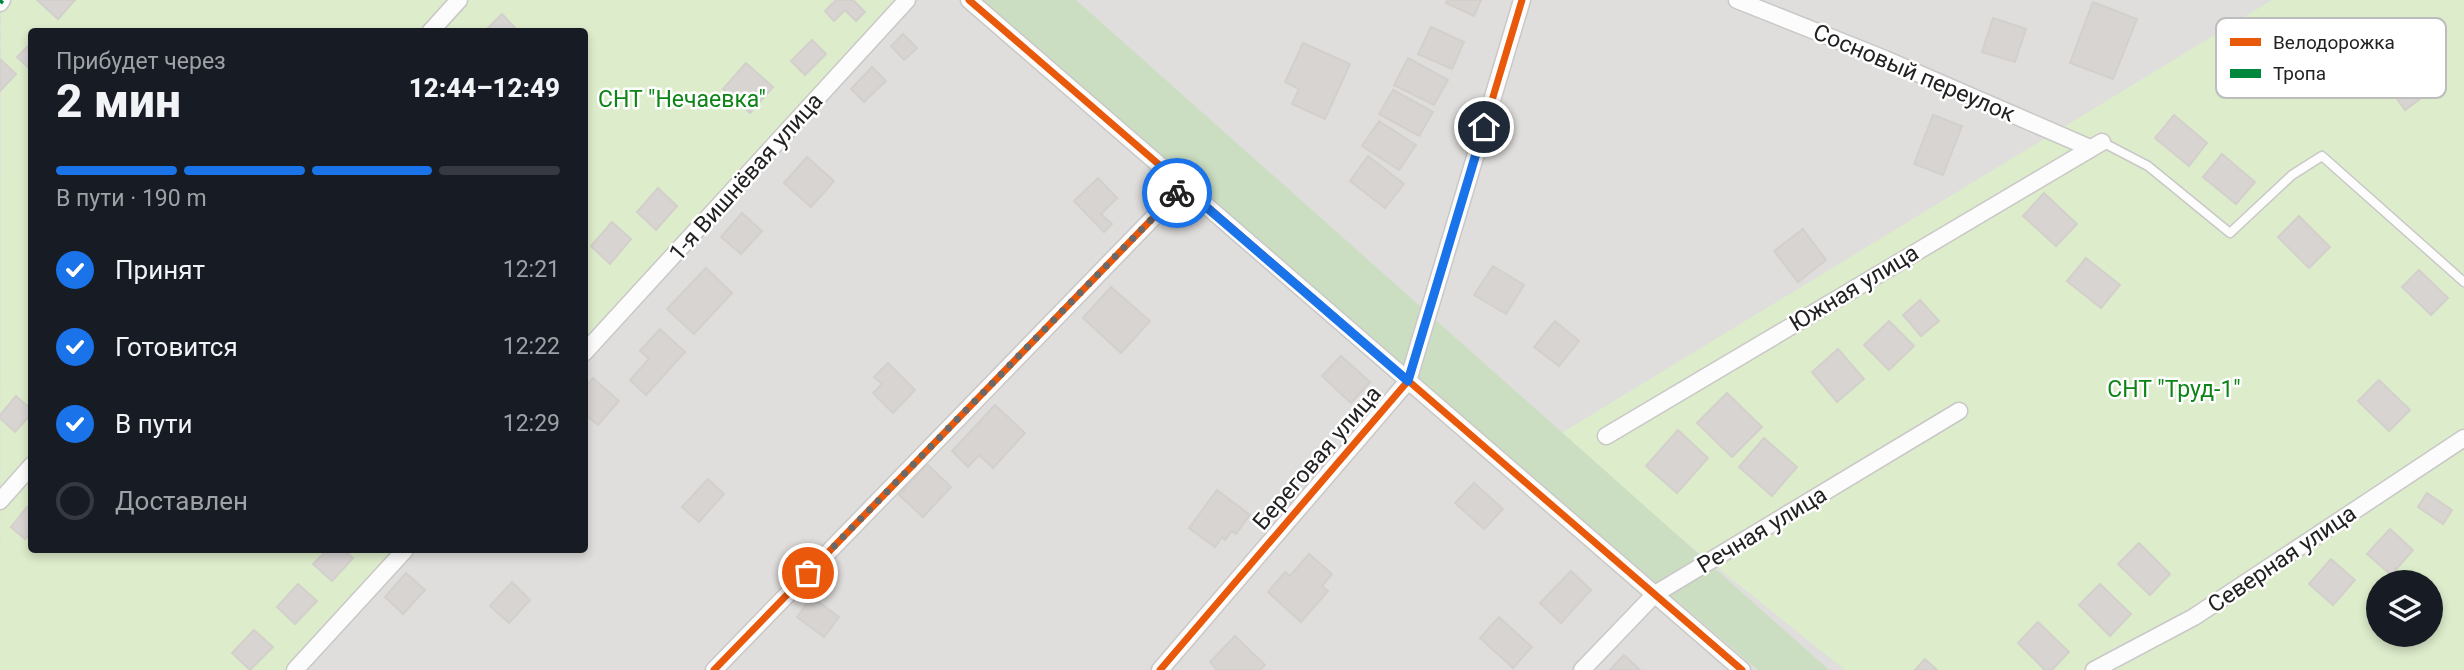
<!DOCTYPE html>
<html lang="ru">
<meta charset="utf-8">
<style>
:root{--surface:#171b24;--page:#242831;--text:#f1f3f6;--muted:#9ea1a6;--line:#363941;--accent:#1a73e8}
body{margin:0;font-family:Roboto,sans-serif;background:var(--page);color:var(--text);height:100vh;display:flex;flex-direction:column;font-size:26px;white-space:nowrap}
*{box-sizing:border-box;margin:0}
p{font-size:23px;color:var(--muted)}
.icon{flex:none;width:38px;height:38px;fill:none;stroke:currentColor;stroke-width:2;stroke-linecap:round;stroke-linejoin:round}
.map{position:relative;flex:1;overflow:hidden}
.drawer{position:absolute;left:28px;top:28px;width:560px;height:525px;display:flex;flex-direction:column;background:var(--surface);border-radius:7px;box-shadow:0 4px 10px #0003}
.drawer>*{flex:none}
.buttons{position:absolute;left:2366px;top:570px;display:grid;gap:14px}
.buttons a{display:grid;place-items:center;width:77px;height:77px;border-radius:50%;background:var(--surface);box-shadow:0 4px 10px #0003;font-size:35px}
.pin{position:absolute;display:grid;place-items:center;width:60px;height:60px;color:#fff;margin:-30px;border:4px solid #fff;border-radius:50%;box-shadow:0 2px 7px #0007}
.courier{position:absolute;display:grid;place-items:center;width:70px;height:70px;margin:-35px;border:5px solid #1a73e8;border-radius:50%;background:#fff;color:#222;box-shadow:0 2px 9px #0007}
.headline em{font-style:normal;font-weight:800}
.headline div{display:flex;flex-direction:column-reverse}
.headline{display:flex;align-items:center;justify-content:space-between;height:119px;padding:0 28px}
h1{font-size:46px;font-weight:800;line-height:52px}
.bar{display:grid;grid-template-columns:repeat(4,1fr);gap:10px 7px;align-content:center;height:84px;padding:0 28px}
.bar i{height:9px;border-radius:5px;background:var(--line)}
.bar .current{background:var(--accent)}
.bar p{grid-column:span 4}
ol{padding:0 28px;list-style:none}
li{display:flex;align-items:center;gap:21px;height:77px}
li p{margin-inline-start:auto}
li .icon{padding:7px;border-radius:50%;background:var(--accent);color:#fff;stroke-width:4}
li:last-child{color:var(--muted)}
li i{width:38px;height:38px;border:4px solid var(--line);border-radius:50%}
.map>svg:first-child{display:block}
.residential{fill:#dfdedc;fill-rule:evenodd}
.grass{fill:#ddeccb;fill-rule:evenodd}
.forest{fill:#cbdec1}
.building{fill:#d7d4d2;stroke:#d3d0cc;stroke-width:2}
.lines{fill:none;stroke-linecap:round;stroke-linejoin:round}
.service-casing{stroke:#c9c8c7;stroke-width:11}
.minor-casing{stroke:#c9c8c7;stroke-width:19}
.service{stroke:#fdfcfc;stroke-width:8}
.minor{stroke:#fdfcfc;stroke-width:16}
.quiet{stroke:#00873e;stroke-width:5;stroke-dasharray:10 5;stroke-linecap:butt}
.cycleway-casing{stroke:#fff;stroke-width:11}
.cycleway{stroke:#e8590c;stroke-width:7}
.done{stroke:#6a6968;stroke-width:7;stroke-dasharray:0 12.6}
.route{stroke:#1a73e8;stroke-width:9}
.labels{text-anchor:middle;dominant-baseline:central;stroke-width:5;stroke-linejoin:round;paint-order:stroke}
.street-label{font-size:23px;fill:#222;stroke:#fff}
.park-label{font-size:23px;fill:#0c8416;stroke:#fff}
.key{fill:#fff;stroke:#bdbdbd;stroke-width:2}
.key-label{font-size:19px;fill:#222}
</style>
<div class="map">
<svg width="2464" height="670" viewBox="0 0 2464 670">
<rect width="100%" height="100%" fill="#f0eeeb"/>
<!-- residential -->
<path class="residential" d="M0,0H2464V670H0ZM32,32H584V550H32ZM2378,583H2431V635H2378Z"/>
<!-- grass -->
<path class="grass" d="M1,0H906L585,348L584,32H32V550H398L287,670H0Z
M2272,0H2464V670H1845L1555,437ZM2378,583H2431V635H2378Z"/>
<!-- forest -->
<path class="forest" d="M974,0H1076L1829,670H1758Z"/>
<!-- building -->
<path class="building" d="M37,0H75L58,19Z
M836,0H853L865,12L856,21L845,10L834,21L825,11Z
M1447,0H1481L1474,16L1446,3Z
M2093,2L2137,19L2113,79L2070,63Z
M502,14L519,32H484Z
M1993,18L2026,29L2015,62L1982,52Z
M1431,27L1464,42L1452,69L1418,54Z
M903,34L917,48L904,60L891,46Z
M812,40L826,54L805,75L791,61Z
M31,43H32V71L17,57Z
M1303,43L1350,64L1325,119L1292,104L1299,89L1285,82Z
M1408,58L1448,80L1434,105L1394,85Z
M0,59L16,74L0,91Z
M2405,62L2428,93L2405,110L2382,78Z
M746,63L773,87L750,113L723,89Z
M872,67L886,81L864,102L851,89Z
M1393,90L1433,112L1419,136L1379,114Z
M1933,115L1962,126L1943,175L1914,164Z
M2174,115L2207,143L2189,166L2155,138Z
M1379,121L1416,145L1399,170L1362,146Z
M2222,154L2255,182L2236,204L2203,177Z
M1368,156L1404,184L1385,208L1350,181Z
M807,157L834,181L811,207L784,183Z
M1098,178L1117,198L1101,214L1112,224L1104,232L1074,201Z
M658,188L677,206L656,230L637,212Z
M2044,193L2077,224L2056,246L2023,216Z
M742,213L762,231L741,254L721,237Z
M2299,216L2330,247L2309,268L2278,237Z
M612,222L631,239L610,264L591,246Z
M1803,229L1826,260L1798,282L1774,251Z
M2086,258L2120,285L2101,308L2067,281Z
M1493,266L1524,285L1506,314L1474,295Z
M706,268L732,293L694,334L667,309Z
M2419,270L2448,298L2431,315L2402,287Z
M1111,287L1150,321L1121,353L1083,318Z
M1920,300L1939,321L1921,336L1903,315Z
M1555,321L1579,341L1559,366L1534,347Z
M1889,321L1914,346L1889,370L1864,345Z
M660,329L685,352L646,395L630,380L649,359L640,351Z
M1838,349L1864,379L1837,402L1812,372Z
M1341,356L1370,382L1351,403L1322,376Z
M888,363L915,390L893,413L873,393L882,384L874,377Z
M593,378L619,401L598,425L584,414V388Z
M2379,380L2410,410L2389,431L2358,401Z
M1727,393L1762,427L1732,457L1697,423Z
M16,396L32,410V413L15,432L0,418V415Z
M995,405L1025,433L993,468L979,455L968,467L952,451Z
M1678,430L1708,458L1677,493L1646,466Z
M1764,438L1797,467L1772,496L1739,467Z
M927,464L951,487L923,517L899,495Z
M708,479L724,494L699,522L682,507Z
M1474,483L1503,509L1484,529L1455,503Z
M1217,490L1250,515L1236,534L1232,531L1225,540L1222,537L1215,547L1189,528Z
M2427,493L2452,510L2443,524L2418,507Z
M27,507L32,511V531L25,539L11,527Z
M2390,529L2413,550L2391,575L2367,554Z
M2139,543L2170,574L2150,595L2118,564Z
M327,550H344L353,558L332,581L313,564Z
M1309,554L1332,574L1322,586L1328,591L1301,622L1268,592L1285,572L1290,576Z
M2331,559L2355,580L2333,605L2309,584Z
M1571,571L1591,590L1561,623L1540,603Z
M406,573L425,590L403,614L385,597Z
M512,582L530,600L509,623L490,606Z
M298,584L317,601L295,624L277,607Z
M2100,584L2131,614L2110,636L2079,605Z
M812,597L839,617L824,637L797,617Z
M1499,617L1532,647L1513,668L1480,638Z
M2038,622L2069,652L2052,670H2045L2018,643Z
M254,630L273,647L250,670L232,653Z
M1235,636L1265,665L1260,670H1217L1210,662Z
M1624,655L1640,670H1610Z
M1925,659L1937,670H1915Z"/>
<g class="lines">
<!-- service casing -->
<g class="service-casing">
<path id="service" d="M2102,142L2148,166L2230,233L2292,175L2322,156L2464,282"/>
</g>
<!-- minor casing -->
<g class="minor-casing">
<path id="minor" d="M969,0L1742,670
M1737,0L1885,59L2090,148
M0,3L2,0
M430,32L459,0
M584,353L907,0
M1606,436L2102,142
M0,501L32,465
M295,670L405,550
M714,670L1183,187
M1160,670L1408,381L1522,0
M1582,670L1655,594L1959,411
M2094,670L2194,617L2464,438"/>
</g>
<!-- service -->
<use href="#service" class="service"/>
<!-- minor -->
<use href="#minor" class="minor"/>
<!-- quiet -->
<path class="quiet" d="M0,3L2,0"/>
<!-- cycleway casing -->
<g class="cycleway-casing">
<path id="cycleway" d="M969,0L1742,670
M714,670L1183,187
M1160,670L1408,381L1522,0"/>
</g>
<!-- cycleway -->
<use href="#cycleway" class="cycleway"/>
</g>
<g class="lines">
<!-- done -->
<path class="done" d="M808,573L1177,193"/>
<!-- route -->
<path class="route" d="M1177,193L1183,187L1408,381L1484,127"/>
</g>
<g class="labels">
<!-- street labels -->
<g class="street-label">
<text transform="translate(1914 73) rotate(23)">Сосновый переулок</text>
<text transform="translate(746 177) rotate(-48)">1-я Вишнёвая улица</text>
<text transform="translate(1854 288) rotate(-31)">Южная улица</text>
<text transform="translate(1317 458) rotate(-49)">Береговая улица</text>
<text transform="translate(1762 530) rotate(-31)">Речная улица</text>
<text transform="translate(2282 559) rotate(-34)">Северная улица</text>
</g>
<!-- park labels -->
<g class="park-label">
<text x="682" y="99">СНТ "Нечаевка"</text>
<text x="2174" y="389">СНТ "Труд-1"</text>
</g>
</g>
<!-- legend -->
<rect x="2216" y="18" width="230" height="80" rx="10" class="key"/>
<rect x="2230" y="38" width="31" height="8" fill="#e8590c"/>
<rect x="2230" y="69" width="31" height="9" fill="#00873e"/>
<g class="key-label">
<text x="2273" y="49">Велодорожка</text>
<text x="2273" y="80">Тропа</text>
</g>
</svg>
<div class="buttons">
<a><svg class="icon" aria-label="layers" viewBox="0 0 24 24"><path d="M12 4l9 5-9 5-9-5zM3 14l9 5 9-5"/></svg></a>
</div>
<div class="pin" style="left:808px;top:573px;background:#ea580c"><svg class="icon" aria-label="bag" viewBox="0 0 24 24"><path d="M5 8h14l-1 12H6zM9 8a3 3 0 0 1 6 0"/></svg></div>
<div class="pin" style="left:1484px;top:127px;background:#1f2937"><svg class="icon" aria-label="home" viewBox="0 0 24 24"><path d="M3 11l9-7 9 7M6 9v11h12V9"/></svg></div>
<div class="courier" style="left:1177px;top:193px"><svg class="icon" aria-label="bike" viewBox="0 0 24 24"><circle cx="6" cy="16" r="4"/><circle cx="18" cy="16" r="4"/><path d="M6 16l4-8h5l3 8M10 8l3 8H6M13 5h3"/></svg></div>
<section class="drawer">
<div class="headline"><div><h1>2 мин</h1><p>Прибудет через</p></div><em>12:44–12:49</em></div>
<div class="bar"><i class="current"></i><i class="current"></i><i class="current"></i><i></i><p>В пути · 190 m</p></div>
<ol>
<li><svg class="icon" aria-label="check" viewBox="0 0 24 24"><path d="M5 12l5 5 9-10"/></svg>Принят<p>12:21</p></li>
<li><svg class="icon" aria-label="check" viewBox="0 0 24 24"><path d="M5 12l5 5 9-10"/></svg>Готовится<p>12:22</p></li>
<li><svg class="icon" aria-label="check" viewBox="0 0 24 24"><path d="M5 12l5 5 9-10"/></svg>В пути<p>12:29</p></li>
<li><i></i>Доставлен</li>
</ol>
</section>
</div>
